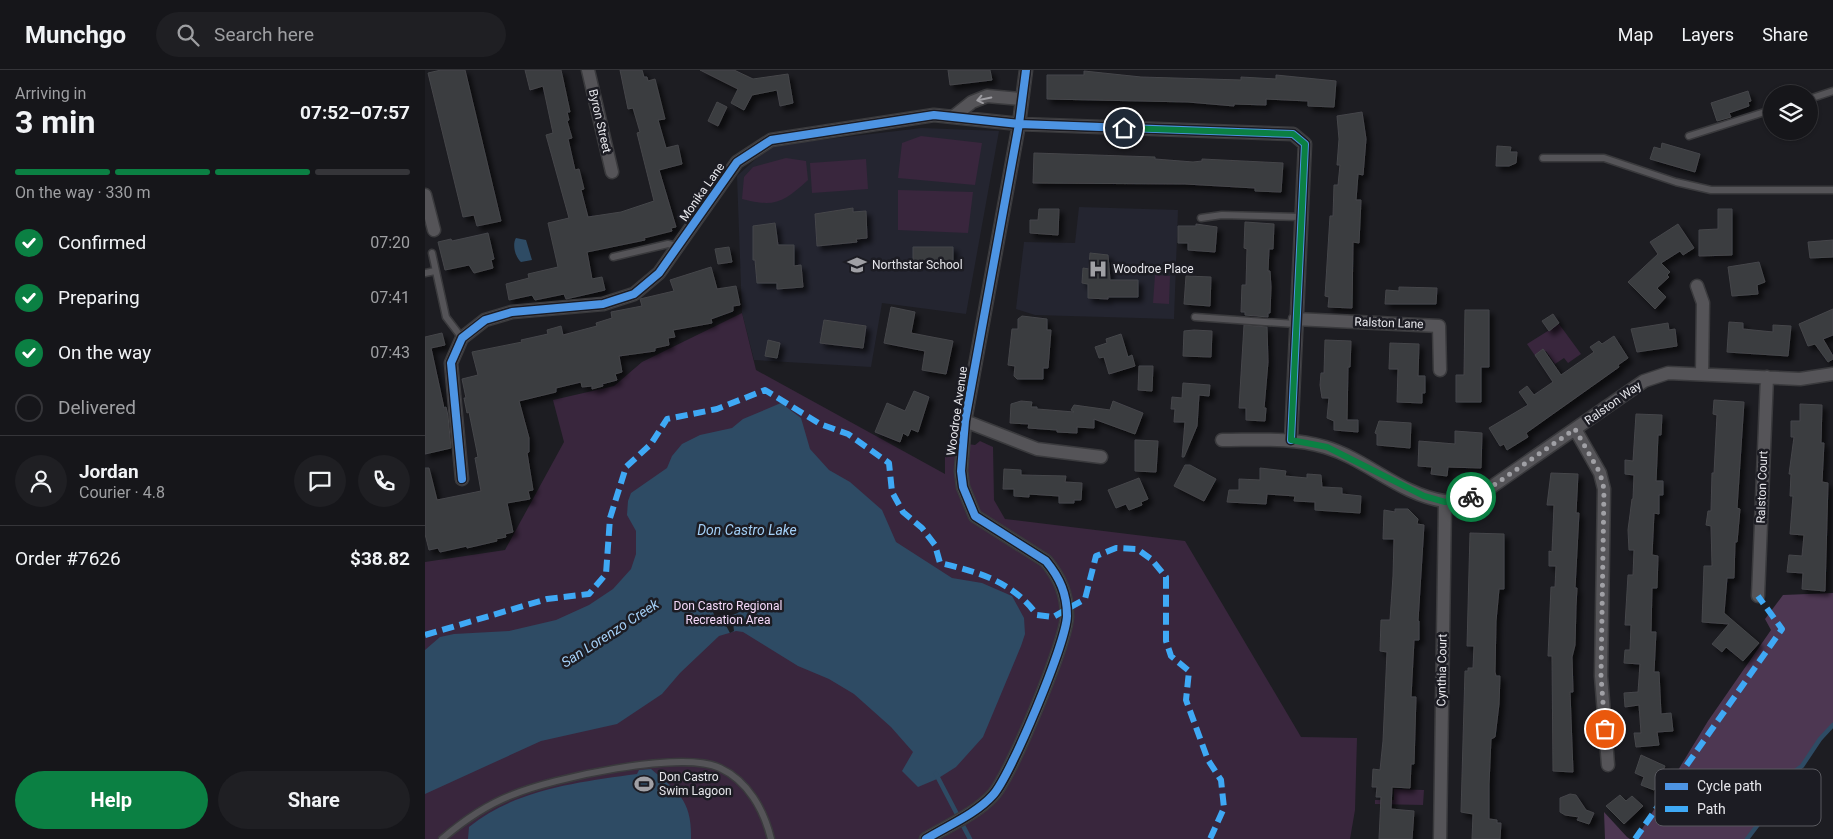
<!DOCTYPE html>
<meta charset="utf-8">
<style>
:root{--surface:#16161a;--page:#1f1f23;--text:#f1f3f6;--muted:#9e9fa2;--line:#353539;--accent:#0b8043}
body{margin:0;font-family:Roboto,sans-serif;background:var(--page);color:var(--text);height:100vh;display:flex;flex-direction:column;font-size:19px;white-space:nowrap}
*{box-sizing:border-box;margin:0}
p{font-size:16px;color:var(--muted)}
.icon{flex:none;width:28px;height:28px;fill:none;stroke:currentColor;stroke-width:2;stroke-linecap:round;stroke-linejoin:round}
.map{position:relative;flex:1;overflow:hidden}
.side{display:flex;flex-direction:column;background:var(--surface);width:425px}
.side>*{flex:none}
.buttons{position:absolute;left:1338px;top:15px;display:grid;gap:10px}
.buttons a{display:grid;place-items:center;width:55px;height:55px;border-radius:50%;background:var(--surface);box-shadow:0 1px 4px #0004,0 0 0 1px var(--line);font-size:25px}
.pin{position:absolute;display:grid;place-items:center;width:42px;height:42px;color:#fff;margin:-21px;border:2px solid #fff;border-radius:50%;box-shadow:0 1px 5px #0007}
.courier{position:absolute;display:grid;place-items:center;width:50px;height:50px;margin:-25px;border:4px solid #0b8043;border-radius:50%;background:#fff;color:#222;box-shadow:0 1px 6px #0007}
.overview em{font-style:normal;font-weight:700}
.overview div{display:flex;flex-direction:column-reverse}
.overview{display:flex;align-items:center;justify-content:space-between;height:85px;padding:0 15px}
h1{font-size:32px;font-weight:700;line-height:38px}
.bar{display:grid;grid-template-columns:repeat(4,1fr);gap:8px 5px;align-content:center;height:60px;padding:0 15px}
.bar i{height:6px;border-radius:4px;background:var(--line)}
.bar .current{background:var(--accent)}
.bar p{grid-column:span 4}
.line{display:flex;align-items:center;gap:12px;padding:0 15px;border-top:1px solid var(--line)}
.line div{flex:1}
.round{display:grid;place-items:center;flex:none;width:52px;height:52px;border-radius:26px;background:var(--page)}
ol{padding:0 15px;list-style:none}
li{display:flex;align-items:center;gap:15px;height:55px}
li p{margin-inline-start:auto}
li .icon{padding:5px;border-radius:50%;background:var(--accent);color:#fff;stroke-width:4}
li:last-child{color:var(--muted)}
li i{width:28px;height:28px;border:2px solid var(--line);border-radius:50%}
.cta{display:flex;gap:10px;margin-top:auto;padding:10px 15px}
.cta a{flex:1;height:58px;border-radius:30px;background:var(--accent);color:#fff;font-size:20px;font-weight:700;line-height:58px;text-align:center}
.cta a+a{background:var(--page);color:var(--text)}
header{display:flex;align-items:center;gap:30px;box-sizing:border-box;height:70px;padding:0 25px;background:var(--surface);border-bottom:1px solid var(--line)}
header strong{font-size:24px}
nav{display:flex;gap:28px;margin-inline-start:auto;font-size:18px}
.search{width:350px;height:45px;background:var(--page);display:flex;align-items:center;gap:12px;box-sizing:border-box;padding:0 18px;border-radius:28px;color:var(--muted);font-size:19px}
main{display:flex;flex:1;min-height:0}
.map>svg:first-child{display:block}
.built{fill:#242530}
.green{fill:#39263d}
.forest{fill:#4d3752}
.water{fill:#2e4b64}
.pier{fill:#1d1d22}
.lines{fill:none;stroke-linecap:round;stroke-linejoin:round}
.stream{stroke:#2e4b64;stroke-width:4.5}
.building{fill:#3b3c3f;stroke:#45464a;filter:url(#shadow)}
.service-casing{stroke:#3a3a3d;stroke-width:9}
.minor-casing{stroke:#3a3a3d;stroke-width:15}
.service{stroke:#555458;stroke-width:6}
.minor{stroke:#555458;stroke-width:12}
.quiet{stroke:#3fa9f5;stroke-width:6;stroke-dasharray:12 6;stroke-linecap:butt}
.cycleway-casing{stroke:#1c1c23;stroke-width:11}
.cycleway{stroke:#4d94e3;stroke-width:8}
.oneway{stroke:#9e9da2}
.done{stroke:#a0a0a5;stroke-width:5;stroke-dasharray:0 9}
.route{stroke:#0b8043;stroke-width:6}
.labels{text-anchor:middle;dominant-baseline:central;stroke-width:5;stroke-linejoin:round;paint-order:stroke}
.street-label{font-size:12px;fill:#e6e6eb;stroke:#1c1c23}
.poi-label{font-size:12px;fill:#e6e6eb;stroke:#1c1c23;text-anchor:start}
.park-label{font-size:12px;fill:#f5d9fa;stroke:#1c1c23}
.water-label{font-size:14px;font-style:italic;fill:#a4d0f7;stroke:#1c1c23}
.key{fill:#1c1c23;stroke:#59595f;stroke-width:1}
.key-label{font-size:14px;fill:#e6e6eb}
</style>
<header>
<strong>Munchgo</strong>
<div class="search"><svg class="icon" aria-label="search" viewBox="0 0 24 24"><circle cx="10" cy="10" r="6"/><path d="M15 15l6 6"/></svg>Search here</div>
<nav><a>Map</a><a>Layers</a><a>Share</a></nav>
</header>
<main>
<section class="side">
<div class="overview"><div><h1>3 min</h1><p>Arriving in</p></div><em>07:52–07:57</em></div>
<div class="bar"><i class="current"></i><i class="current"></i><i class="current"></i><i></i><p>On the way · 330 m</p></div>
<ol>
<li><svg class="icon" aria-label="check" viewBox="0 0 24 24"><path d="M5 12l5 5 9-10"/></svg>Confirmed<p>07:20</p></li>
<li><svg class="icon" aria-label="check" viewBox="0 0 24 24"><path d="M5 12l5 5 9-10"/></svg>Preparing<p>07:41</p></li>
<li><svg class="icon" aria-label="check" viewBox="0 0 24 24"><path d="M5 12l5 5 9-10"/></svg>On the way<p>07:43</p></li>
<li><i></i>Delivered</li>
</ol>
<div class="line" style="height:90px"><a class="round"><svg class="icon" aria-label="person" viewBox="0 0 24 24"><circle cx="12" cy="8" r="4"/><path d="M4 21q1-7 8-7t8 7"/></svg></a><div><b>Jordan</b><p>Courier · 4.8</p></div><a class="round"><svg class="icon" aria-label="chat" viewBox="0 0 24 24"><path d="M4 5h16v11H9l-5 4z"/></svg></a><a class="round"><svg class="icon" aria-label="phone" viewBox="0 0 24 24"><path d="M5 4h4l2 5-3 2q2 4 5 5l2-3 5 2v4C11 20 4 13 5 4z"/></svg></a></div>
<div class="line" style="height:65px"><div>Order #7626</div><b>$38.82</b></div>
<div class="cta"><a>Help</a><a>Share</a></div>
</section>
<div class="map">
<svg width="1408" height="769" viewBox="0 0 1408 769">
<defs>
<filter id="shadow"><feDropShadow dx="4.5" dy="4.5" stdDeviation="2.5" flood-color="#0009"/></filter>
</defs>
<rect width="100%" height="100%" fill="#1d1d22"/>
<!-- built -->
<path class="built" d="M497,58L574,61L541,244L457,233L446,297L329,290L317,243L312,106L345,76Z
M654,137L753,140L749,249L610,245L591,239L599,172L650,173Z"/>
<!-- green -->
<path class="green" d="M496,66L557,73L550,115L473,108L477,73Z
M361,88L381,91L383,110C359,132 350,138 317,129L319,107L328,97Z
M441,89L443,119L387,123L385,93Z
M473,120L548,122L543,163L473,160Z
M730,205L745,206L744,234L728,233Z
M317,243L331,300L520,404V384L524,369L535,373L550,375L555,371L568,377L569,430L580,449L760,471L876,667L932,668L930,740L925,769H0V492L80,480L139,372L128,330L189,316L217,292Z
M1134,254L1156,284L1143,293L1139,288L1130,294L1121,281L1111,287L1102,274Z
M969,719L999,720L998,735L950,734V730H969Z"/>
<!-- forest -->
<path class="forest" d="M1408,523V656L1357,719L1322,769H1211L1283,651L1346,560L1340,549L1358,525Z
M1179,742L1202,767L1205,769H1180Z"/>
<!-- water -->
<path class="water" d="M91,168L101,170L107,190L96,192C90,187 87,174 91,168Z
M356,333L376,348L385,379L404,400L425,412L457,440L471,472L527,508L557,513L587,526L599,548L600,564L596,576L558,667L531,697L512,709L493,717L477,701L488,682L466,657L429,624L404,609L373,596L318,562L311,561L294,566L255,603L237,624L192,654L116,671L0,724V580L15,567L29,564L84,561L131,550L164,535L188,519L206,499L211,484V461L202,445L203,431L206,423L242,398L247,386L257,374L275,365L307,358L318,349Z
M226,699C253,722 267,730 266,769H43L44,757C91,719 154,712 212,704L214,700Z"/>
<!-- pier -->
<path class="pier" d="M311,535L313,543L307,545L309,561L305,563L297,548L291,550L288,542Z"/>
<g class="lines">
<!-- stream -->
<path class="stream" d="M511,704L545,769
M1322,769L1347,736L1367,703L1377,696L1395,669L1408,655"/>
</g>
<!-- building -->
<path class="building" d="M16,0H40L76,151L52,156L49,145L38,147L3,3Z
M100,0H136L145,42H142L144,50L142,51L147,68L143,69L150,100L154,99L159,119L156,120L163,147L196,142L229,131L212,63L215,62L208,38L203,39L195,0H217L219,7H222L223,11L230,9L240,49L233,50L241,78L253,75L257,94L234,100L251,157L246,158L247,161L219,168L220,170L162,182L167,209L177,207L180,220L141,229L139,224L110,230L107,225L84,230L81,214L104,208L103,204L133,197L123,153L144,148L121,65L128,63L118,16L105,20Z
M275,0H309L328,9L363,4L368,33L355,36L352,20L327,25L319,40L306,33L313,19Z
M523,0H565L567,10L525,15Z
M659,1L716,7L816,10V7L851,9V5L911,11L909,37L883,36V31L841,29V35L809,34V36L763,32L622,29V5H659Z
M1323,21L1326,31L1323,32L1324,36L1304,43L1306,47L1292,51L1286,33Z
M292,32L302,37L293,56L283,51Z
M937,42L941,69L938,105L933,104L931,130H936L934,173L928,172L927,238L903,237L904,227L900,226L905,146H908L909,115H913L915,95H912L914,69L912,46Z
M1237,73L1275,84L1270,102L1225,89L1229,77L1236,79Z
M1072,76L1086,77L1085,82H1092L1091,93L1084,96H1071Z
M609,83L730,87V89L768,92L777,91V89L858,93L856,122L830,121V118L760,114L608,113Z
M428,138V142L441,141L442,168L431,169L432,172L392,176L390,144Z
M614,139H634L633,165L605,163V150H613Z
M1293,139H1307V185L1274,186V160L1293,159Z
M820,152L849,154L848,179H844L843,201H845L846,217L845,243H843V247L820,245V242H816L817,215H821L822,179L819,178Z
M350,153L353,175H369V196L376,195L378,217L352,219V213H332L330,190H328V156Z
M771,154L792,157L790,182L763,180V173H753V156H771Z
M1253,154L1269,178L1258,185L1255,181L1236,193L1245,202L1242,205L1244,207L1232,218L1241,227L1230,239L1203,212L1233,184L1225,172Z
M63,163L69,189L66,190L68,198L49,203L44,195L20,200L13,172L26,169L27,171Z
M1408,170V187L1385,188L1383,172Z
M304,177L307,192L293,194L290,179Z
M488,177H528V193L488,192Z
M665,183L683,185L685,210H713V227H683V229L663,228V214L657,213L658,198L664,199Z
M1334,192L1340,212L1332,215L1333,224L1307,226L1303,197Z
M286,197L292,219L311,216L315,235L308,236V241L286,249L287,253L248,260L250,267L243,268L244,275L230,278V281L194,286L197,302L190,304L192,310L177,314L178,316L167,319V316L157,317L156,312L131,318V322L94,331L104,368V382L102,383L108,420L103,421L105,429L82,433L88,462L80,464L81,467L71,469L72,471L42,478V476L15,482L13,478L4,480L0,464V398H4L12,430L56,421L50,388L53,387L44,342L42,343L39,328H41L37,309L53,305L47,282L97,272L96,270L123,264L122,260L136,256L138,265L172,256L171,253L187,248L186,242L217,236L215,229L249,221L245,210Z
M761,206L786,207L785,236L759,234Z
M974,217L1012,218L1011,234H960L961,220L974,221Z
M466,237L490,242L486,263L528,271L521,304L497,300L500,281L459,273Z
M1408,239V265L1398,269L1408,286V289L1403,292L1390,274L1383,276L1374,254Z
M1040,240H1064V297H1056V332H1031V305H1039Z
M1128,244L1134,253L1124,261L1117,251Z
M597,246L622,249V260H626L623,298H618V309H592L589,306L590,296L583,295L587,259H593V249Z
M399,250L441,256L438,278L395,273Z
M1304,252L1318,253V259L1348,262V255L1366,256L1363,286L1302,282Z
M1243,253L1244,260L1250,259L1252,276L1212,282L1206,259Z
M819,255L842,257L843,292L839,338H841L840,351L821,350V338H814Z
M769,260L787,261L786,287L758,286L759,261Z
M17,263L20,275L6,278L19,338L21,337L23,346L26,378L0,384V267Z
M696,264L703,287L707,285L710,296L684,304L679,287L674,288L670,277L682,273L681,269Z
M1189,266L1203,288L1193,295L1194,297L1101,363L1103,367L1082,380L1079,374L1075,376L1064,358L1103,335L1094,322L1102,316L1109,325L1128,312L1110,285L1118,279L1136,305L1169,282L1165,277L1174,271L1177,274Z
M343,270L355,273L352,288L340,286Z
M900,270L926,271L925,297H923L922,350H933V362L909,360V351L902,348L904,328H897L895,315L896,303H899Z
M965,273L994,274L993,306H1000V323H997V333L972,332L973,299H964Z
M714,296H728L727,321L713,320Z
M758,313L785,315L784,326L774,325L772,356L759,387H757L760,352H749L750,339H746L747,327L757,328Z
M489,321L504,327L493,362L486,359L483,366L478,363L475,372L450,362L462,333L480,341Z
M1289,330L1319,332L1312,438L1315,439L1312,472H1310L1309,508H1302L1299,543L1334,573L1318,591L1301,577L1297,582L1287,574L1304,554L1277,552L1279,496H1287L1286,456L1281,455L1283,441H1286L1287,403H1289L1292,345L1288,344Z
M596,331L607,332L606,337H612V339L649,342L646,340L649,335L685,340L688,331L718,343L710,364L669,349V358L652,357V363L632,362V360L603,358L604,354L585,353L586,334Z
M1375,334L1397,335L1396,373H1399L1397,412L1403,413L1400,521L1377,519L1378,503L1362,502L1364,485L1377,486L1379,465L1365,464L1368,426H1365L1366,404H1364L1369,367H1366V351H1375Z
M1211,344L1237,345L1236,365H1233L1231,411H1238V425H1234V444L1229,443L1227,485L1233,486L1232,518H1227L1226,562H1231L1229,602H1234L1236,644L1246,643L1248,661L1232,662L1234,675L1211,677L1209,663H1216L1214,635L1200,637L1199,623L1213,622L1215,594L1199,593L1200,580H1205L1206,555H1200L1203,505H1208L1209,480H1204L1203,460L1207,429H1208L1209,405L1200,404V390L1208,391Z
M954,351L986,353L985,378L952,375V364L950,363Z
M1030,361L1057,363L1056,398L1023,397L1022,406L1006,404L1007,397L993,396L994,371L1030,374Z
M710,370L733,371L731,402L710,401Z
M760,395H765L791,409L779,431L749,416Z
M835,398L861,401L860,406L882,408V404L896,405L897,417L917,418V424L936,426L935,443L890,440V432L869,431L870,426L842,424L841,434L802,432L804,420H814V409L835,410Z
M579,399L596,400V405L641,406L640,412L657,413L656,430H649V433H634V426L604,424V427L589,426V419H578Z
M1126,403L1153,404L1151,443H1154L1150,518H1152L1151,536L1150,575L1147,587L1148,622H1145L1148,702L1128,701L1127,586H1123L1126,517H1130L1131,496H1124V481L1127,482L1129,435H1122Z
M714,408L723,429L716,432L717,435L704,440L701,434L691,438L683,420Z
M970,439H983L993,449L992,454L999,455L993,551H994V570H989L986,627H991L989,694H986L985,718L967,717L966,739L989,741L987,769H954L956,727H951L952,717H947L948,699L955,700L958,671L962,582L955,581L956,550H965L968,506L969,469H958L959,440L970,442Z
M1045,463L1079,464V519H1074L1071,551L1070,602L1071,606H1075L1074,634L1070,667L1066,669L1064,714V749L1072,750V753H1076L1075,769H1047L1048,744L1036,742L1040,601H1043V598H1048L1049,576H1042Z
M1216,685L1240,696L1229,720L1216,715L1219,707L1210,703Z
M1145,724L1151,725L1161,740L1169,743L1164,754L1152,750L1154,747L1140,745L1135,742V728Z
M1195,725L1201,731L1207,726L1218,736L1199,754L1181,736Z"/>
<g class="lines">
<!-- service casing -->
<g class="service-casing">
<path id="service" d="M1384,29L1408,21
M1264,66L1346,40
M1118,88H1179L1251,112L1286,120H1408
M776,148L797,145L876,147
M7,183L21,247L37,268
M188,187L243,174L253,176
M0,203L10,201
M770,247L870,254
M17,769C38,751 61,735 87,725C127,708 257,680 295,698C323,711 339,740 346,769"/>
</g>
<!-- minor casing -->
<g class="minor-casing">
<path id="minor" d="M163,0L187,102
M528,47L547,32L562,26L597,29
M0,125L9,160
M1272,216L1278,233L1277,303
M870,249L1014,256L1015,300
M540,351L612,379L676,387
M1150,359L1175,403L1179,419L1176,606L1183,695
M797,370C832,370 867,367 900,377C941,389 976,425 1019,431C1032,433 1047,427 1059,422L1219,311L1243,303L1375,309L1408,304
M37,409L26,293L37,268L60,250L87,242L178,234L209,224L234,203L312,92L346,70L509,45L594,54L868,64L880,74L866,370
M1333,526L1342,307
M501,769C522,756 551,744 568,725C586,705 641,573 642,546C642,524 635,508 621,491L550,446L538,417L536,401L540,351L594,54L601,0
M1015,769L1020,432"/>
</g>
<!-- service -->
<use href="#service" class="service"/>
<!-- minor -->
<use href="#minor" class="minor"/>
<!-- quiet -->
<path class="quiet" d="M0,565L122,529L164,524L181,504L185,448L201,397L226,374L242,349L292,339L340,320L395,354L423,364L464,393L467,422L478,442L497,458L510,475L515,493C554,502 588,512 612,545L628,547L660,529L671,486L691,478L712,479L726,489L741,507V571L746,586L764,601L761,630L783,690L796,710L799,738L785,769
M1210,769L1357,559L1333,526"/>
<!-- cycleway casing -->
<g class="cycleway-casing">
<path id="cycleway" d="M37,409L26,293L37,268L60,250L87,242L178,234L209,224L234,203L312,92L346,70L509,45L594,54L868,64L880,74L866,370
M501,769C522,756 551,744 568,725C586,705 641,573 642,546C642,524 635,508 621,491L550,446L538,417L536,401L540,351L594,54L601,0"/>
</g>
<!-- cycleway -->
<use href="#cycleway" class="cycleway"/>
</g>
<!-- one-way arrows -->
<defs><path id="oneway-shaft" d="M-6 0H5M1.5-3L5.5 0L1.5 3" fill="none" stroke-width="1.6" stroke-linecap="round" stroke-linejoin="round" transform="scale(1.25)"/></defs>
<use class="oneway" href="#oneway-shaft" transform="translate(559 29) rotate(168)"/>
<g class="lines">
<!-- done -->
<path class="done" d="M1046,427L1059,422L1150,359L1175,403L1179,419L1176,606L1180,659"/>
<!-- route -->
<path class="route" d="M699,58L868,64L880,74L866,370L902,377L999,426L1020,432L1046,427"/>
</g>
<!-- icons -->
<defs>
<g id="school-bare" transform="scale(1.5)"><path d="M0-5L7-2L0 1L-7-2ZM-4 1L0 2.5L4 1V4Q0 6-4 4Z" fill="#a0a0a5" stroke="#1c1c23" stroke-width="2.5" paint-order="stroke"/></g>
<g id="hospital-bare" transform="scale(1.5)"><path d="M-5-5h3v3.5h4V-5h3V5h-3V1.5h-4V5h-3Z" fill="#a0a0a5" stroke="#1c1c23" stroke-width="2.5" paint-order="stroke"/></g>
<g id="stadium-bare" transform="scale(1.5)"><path d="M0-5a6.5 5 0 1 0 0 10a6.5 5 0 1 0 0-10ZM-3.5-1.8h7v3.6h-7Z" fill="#a0a0a5" stroke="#1c1c23" stroke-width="2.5" paint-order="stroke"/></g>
</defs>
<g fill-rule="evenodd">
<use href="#school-bare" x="432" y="195"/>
<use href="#hospital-bare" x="673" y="199"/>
<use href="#stadium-bare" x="219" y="714"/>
</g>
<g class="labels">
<!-- street labels -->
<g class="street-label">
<text transform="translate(175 51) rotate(77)">Byron Street</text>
<text transform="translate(277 122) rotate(-55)">Monika Lane</text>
<text transform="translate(964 253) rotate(2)">Ralston Lane</text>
<text transform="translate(1188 333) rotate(-35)">Ralston Way</text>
<text transform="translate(532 341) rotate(-82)">Woodroe Avenue</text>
<text transform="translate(1337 417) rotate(-88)">Ralston Court</text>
<text transform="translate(1017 600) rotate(-89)">Cynthia Court</text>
</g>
<!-- poi labels -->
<g class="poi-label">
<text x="447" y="195">Northstar School</text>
<text x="688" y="199">Woodroe Place</text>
<text x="234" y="707">Don Castro<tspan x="234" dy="14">Swim Lagoon</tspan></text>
</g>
<!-- park labels -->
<g class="park-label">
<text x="303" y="536">Don Castro Regional<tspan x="303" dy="14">Recreation Area</tspan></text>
</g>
<!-- water labels -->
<g class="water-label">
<text x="322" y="460">Don Castro Lake</text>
<text transform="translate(185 563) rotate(-33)">San Lorenzo Creek</text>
</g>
</g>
<!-- legend -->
<rect x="1230" y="699" width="166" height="57" rx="8" class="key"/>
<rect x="1240" y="713" width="23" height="7" fill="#4d94e3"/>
<rect x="1240" y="736" width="23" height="6" fill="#3fa9f5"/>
<g class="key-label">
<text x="1272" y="721">Cycle path</text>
<text x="1272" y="744">Path</text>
</g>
</svg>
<div class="buttons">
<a><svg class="icon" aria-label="layers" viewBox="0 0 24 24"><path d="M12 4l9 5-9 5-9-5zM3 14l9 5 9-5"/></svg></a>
</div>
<div class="pin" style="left:1180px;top:659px;background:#ea580c"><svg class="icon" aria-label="bag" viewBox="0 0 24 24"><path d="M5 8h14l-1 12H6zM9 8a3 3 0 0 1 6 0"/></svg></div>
<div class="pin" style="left:699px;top:58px;background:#1f2937"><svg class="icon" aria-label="home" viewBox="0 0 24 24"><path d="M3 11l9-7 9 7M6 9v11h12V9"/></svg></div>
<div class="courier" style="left:1046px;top:427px"><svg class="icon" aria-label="bike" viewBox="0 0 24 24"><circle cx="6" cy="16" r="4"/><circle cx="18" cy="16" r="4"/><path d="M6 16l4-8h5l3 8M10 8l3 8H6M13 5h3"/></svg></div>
</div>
</main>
